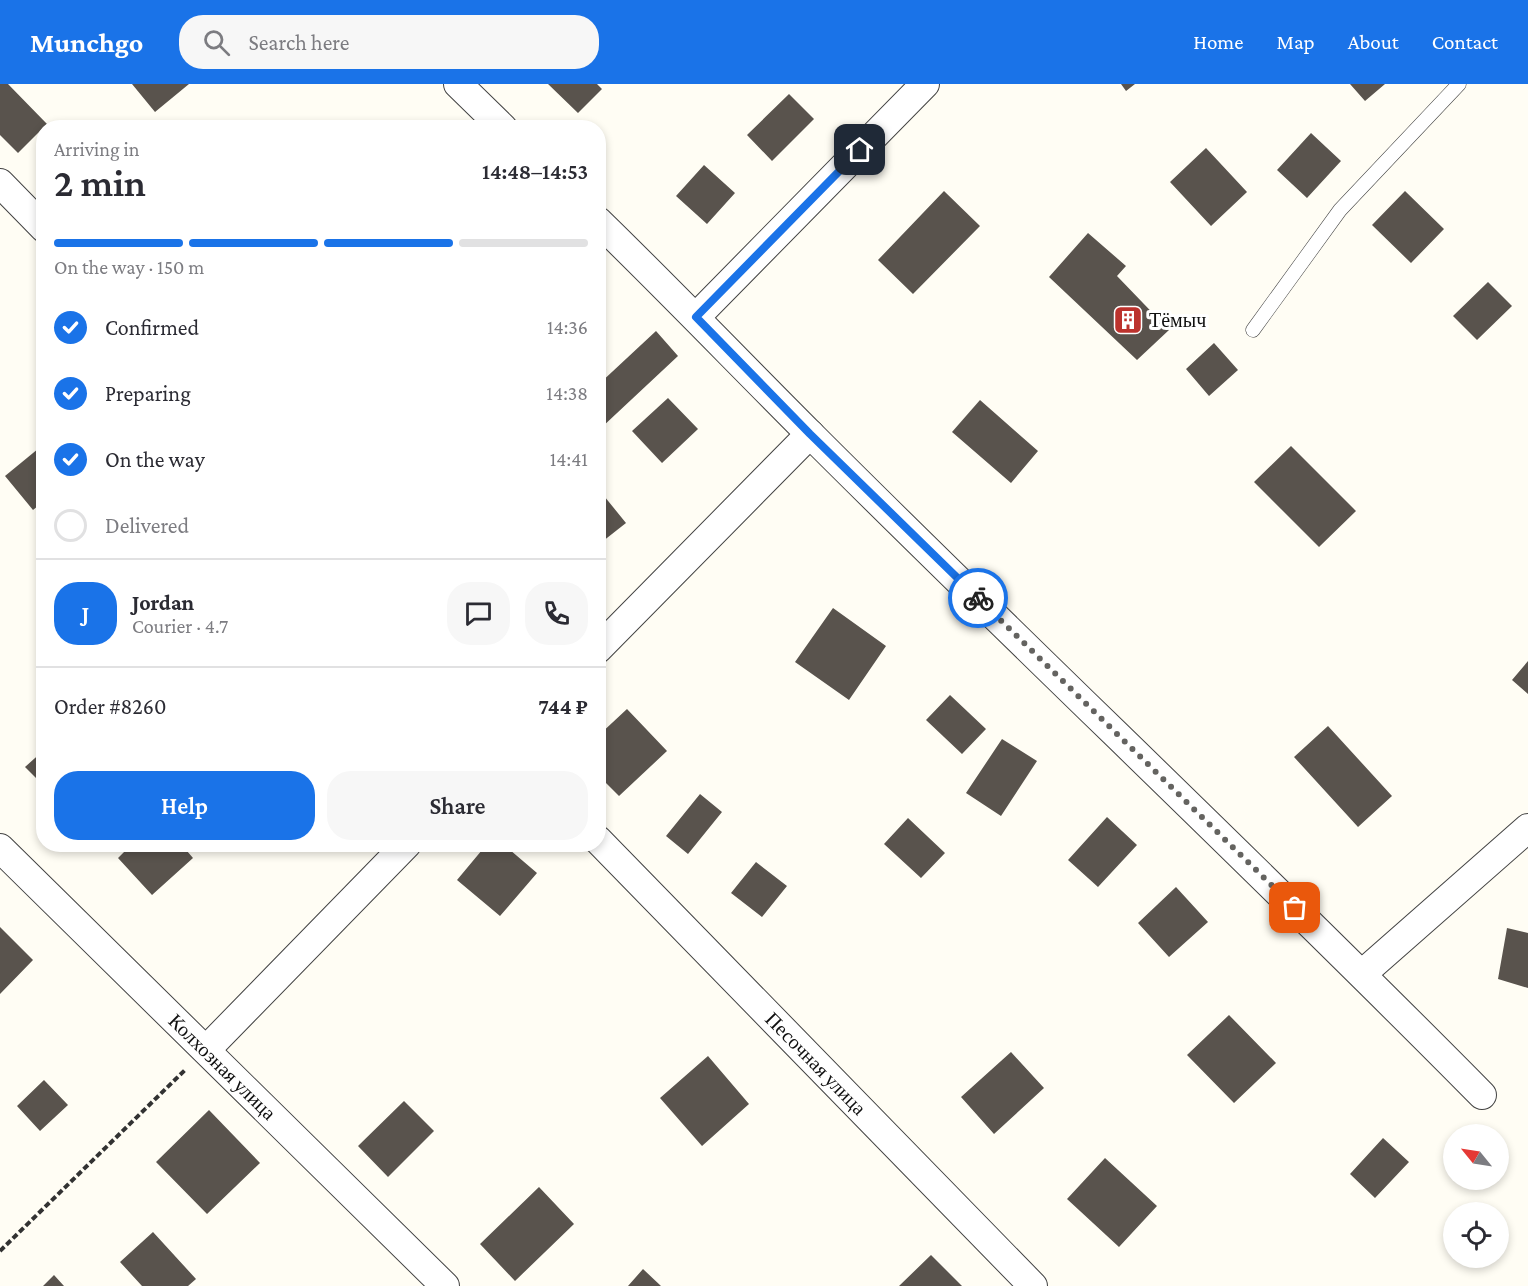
<!DOCTYPE html>
<meta charset="utf-8">
<style>
:root{--surface:#fff;--page:#f7f7f7;--text:#2b2b33;--muted:#7c7c81;--line:#e1e1e2;--accent:#1a73e8}
body{margin:0;font-family:"Crimson Pro",serif;background:var(--page);color:var(--text);height:100vh;display:flex;flex-direction:column;font-size:22px;white-space:nowrap}
*{box-sizing:border-box;margin:0}
p{font-size:20px;color:var(--muted)}
.icon{flex:none;width:33px;height:33px;fill:none;stroke:currentColor;stroke-width:2;stroke-linecap:round;stroke-linejoin:round}
.map{position:relative;flex:1;overflow:hidden}
.panel{position:absolute;left:36px;top:36px;width:570px;height:732px;display:flex;flex-direction:column;background:var(--surface);border-radius:24px;box-shadow:0 3px 9px #0003}
.panel>*{flex:none}
.needle{width:39px;rotate:300deg}
.controls{position:absolute;left:1443px;top:1040px;display:grid;gap:12px}
.controls a{display:grid;place-items:center;width:66px;height:66px;border-radius:50%;background:var(--surface);box-shadow:0 3px 9px #0003;font-size:30px}
.pin{position:absolute;display:grid;place-items:center;width:51px;height:51px;color:#fff;margin:-26px;border-radius:12px;box-shadow:0 3px 9px #0006}
.courier{position:absolute;display:grid;place-items:center;width:60px;height:60px;margin:-30px;border:4px solid #1a73e8;border-radius:50%;background:#fff;color:#222;box-shadow:0 2px 8px #0007}
.overview em{font-style:normal;font-weight:600}
.overview div{display:flex;flex-direction:column-reverse}
.overview{display:flex;align-items:center;justify-content:space-between;height:102px;padding:0 18px}
h1{font-size:39px;font-weight:600;line-height:45px}
.bar{display:grid;grid-template-columns:repeat(4,1fr);gap:9px 6px;align-content:center;height:72px;padding:0 18px}
.bar i{height:8px;border-radius:4px;background:var(--line)}
.bar .selected{background:var(--accent)}
.bar p{grid-column:span 4}
.line{display:flex;align-items:center;gap:15px;padding:0 18px;border-top:2px solid var(--line)}
.line div{flex:1}
.round{display:grid;place-items:center;flex:none;width:63px;height:63px;border-radius:24px;background:var(--page)}
ol{padding:0 18px;list-style:none}
li{display:flex;align-items:center;gap:18px;height:66px}
li p{margin-inline-start:auto}
li .icon{padding:6px;border-radius:50%;background:var(--accent);color:#fff;stroke-width:4}
li:last-child{color:var(--muted)}
li i{width:33px;height:33px;border:3px solid var(--line);border-radius:50%}
.action{display:flex;gap:12px;margin-top:auto;padding:12px 18px}
.action a{flex:1;height:69px;border-radius:24px;background:var(--accent);color:#fff;font-size:24px;font-weight:600;line-height:69px;text-align:center}
.action a+a{background:var(--page);color:var(--text)}
header{display:flex;align-items:center;gap:36px;box-sizing:border-box;height:84px;padding:0 30px;background:var(--accent);color:#fff}
header strong{font-size:28px}
nav{display:flex;gap:33px;margin-inline-start:auto;font-size:21px}
.search{width:420px;height:54px;background:var(--page);display:flex;align-items:center;gap:15px;box-sizing:border-box;padding:0 21px;border-radius:24px;color:var(--muted);font-size:22px}
.map>svg:first-child{display:block}
.building{fill:#59534d}
.lines{fill:none;stroke-linecap:round;stroke-linejoin:round}
.lane-casing{stroke:#434343;stroke-width:15}
.street-casing{stroke:#434343;stroke-width:30}
.path{stroke:#323232;stroke-width:4;stroke-dasharray:6 3;stroke-linecap:butt}
.lane{stroke:#fff;stroke-width:14}
.street{stroke:#fff;stroke-width:28}
.done{stroke:#646360;stroke-width:6;stroke-dasharray:0 10.8}
.route{stroke:#1a73e8;stroke-width:8}
.labels{text-anchor:middle;dominant-baseline:central;stroke-width:6;stroke-linejoin:round;paint-order:stroke}
.poi-label{font-size:20px;fill:#101010;stroke:#fff;text-anchor:start}
.street-label{font-size:20px;fill:#101010;stroke:#fff}
</style>
<header>
<strong>Munchgo</strong>
<div class="search"><svg class="icon" aria-label="search" viewBox="0 0 24 24"><circle cx="10" cy="10" r="6"/><path d="M15 15l6 6"/></svg>Search here</div>
<nav><a>Home</a><a>Map</a><a>About</a><a>Contact</a></nav>
</header>
<div class="map">
<svg width="1528" height="1202" viewBox="0 0 1528 1202">
<rect width="100%" height="100%" fill="#fffdf4"/>
<!-- building -->
<path class="building" d="M0,0H8L47,40L18,69L0,51Z
M132,0H189L155,28Z
M548,0H597L602,5L578,29Z
M1121,0H1135L1126,7Z
M1350,0H1385L1365,17Z
M789,10L814,35L772,77L747,51Z
M364,37L369,44H357Z
M1311,49L1341,77L1307,114L1277,86Z
M1206,64L1247,108L1211,142L1170,98Z
M704,81L735,109L707,140L676,112Z
M944,107L980,142L913,210L878,176Z
M1405,107L1444,145L1411,179L1372,141Z
M1088,149L1126,182L1117,192L1169,246L1137,276L1049,193Z
M1488,198L1512,222L1477,256L1453,232Z
M656,247L678,272L601,344L598,342V301Z
M1214,259L1238,286L1209,312L1186,285Z
M668,314L698,345L662,379L632,347Z
M980,316L1038,367L1011,399L952,348Z
M44,360V417L33,426L5,392Z
M1291,362L1356,427L1319,463L1254,398Z
M600,407L626,439L598,461V409Z
M833,524L886,562L849,616L795,578Z
M1528,577V610L1512,596Z
M950,611L986,645L962,670L926,636Z
M627,625L667,667L619,712L598,691V652Z
M1328,642L1392,712L1358,743L1294,673Z
M1002,655L1037,677L1001,732L966,709Z
M44,666V702L25,683Z
M700,710L722,728L688,770L666,752Z
M1107,733L1137,761L1098,803L1068,776Z
M908,734L945,769L921,794L884,760Z
M132,760H181L193,774L152,811L118,774Z
M487,760H503L537,789L500,832L457,796Z
M756,778L787,802L762,833L731,809Z
M1176,803L1208,838L1169,873L1138,839Z
M0,843L33,876L0,910Z
M1507,844L1528,849V904L1498,895Z
M1229,931L1276,979L1234,1019L1187,971Z
M1011,968L1044,1004L994,1050L961,1013Z
M708,972L749,1020L702,1062L660,1014Z
M44,996L68,1021L40,1047L17,1022Z
M404,1017L434,1047L388,1093L358,1062Z
M209,1026L260,1079L207,1130L156,1078Z
M1383,1054L1409,1078L1375,1114L1350,1090Z
M1105,1074L1157,1122L1119,1163L1067,1115Z
M539,1103L574,1140L515,1197L480,1160Z
M153,1148L196,1195L188,1202H142L120,1178Z
M931,1171L962,1202H899Z
M643,1185L661,1202H628Z
M54,1191L64,1202H43Z"/>
<g class="lines">
<!-- lane casing -->
<g class="lane-casing">
<path id="lane" d="M1253,246L1340,126L1459,0"/>
</g>
<!-- street casing -->
<g class="street-casing">
<g id="street">
<path d="M458,0L503,44"/>
<path d="M0,99L44,144"/>
<path d="M598,137C670,207 739,279 810,350C1032,572 1261,787 1482,1011"/>
<path d="M696,233L925,0"/>
<path d="M598,565L810,350"/>
<path id="s1" d="M598,756L1033,1202"/>
<path id="s2" d="M0,764L445,1202"/>
<path d="M1362,890L1528,744"/>
<path d="M206,966L407,760"/>
</g>
</g>
<!-- path -->
<path class="path" d="M0,1167L186,985"/>
<!-- lane -->
<use href="#lane" class="lane"/>
<!-- street -->
<use href="#street" class="street"/>
</g>
<g class="lines">
<!-- done -->
<path class="done" d="M978,514L1295,824"/>
<!-- route -->
<path class="route" d="M860,66L696,233L810,350L978,514"/>
</g>
<!-- icons -->
<defs>
<g id="building-square" transform="scale(1.5)"><rect x="-9" y="-9" width="18" height="18" rx="4" fill="#bc322d" stroke="#fff"/><path d="M-4-6H4V6H1V3H-1V6H-4ZM-2.5-4.3h1.7v1.8h-1.7ZM.8-4.3h1.7v1.8H.8ZM-2.5-1h1.7V.8h-1.7ZM.8-1h1.7V.8H.8Z" fill="#fff"/></g>
</defs>
<g fill-rule="evenodd">
<use href="#building-square" x="1128" y="236"/>
</g>
<g class="labels">
<!-- poi labels -->
<g class="poi-label">
<text x="1149" y="236">Тёмыч</text>
</g>
<!-- street labels -->
<g class="street-label">
<text stroke="none"><textPath href="#s1" startOffset="312">Песочная улица</textPath></text>
<text stroke="none"><textPath href="#s2" startOffset="312">Колхозная улица</textPath></text>
</g>
</g>
</svg>
<div class="controls">
<a><svg class="needle" viewBox="-14 -14 28 28"><path d="M0-13l5 13h-10z" fill="#e53935"/><path d="M0 13l5-13h-10z" fill="#7c7c81"/></svg></a>
<a><svg class="icon" aria-label="locate" viewBox="0 0 24 24"><circle cx="12" cy="12" r="6"/><path d="M12 2v4M12 18v4M2 12h4M18 12h4"/></svg></a>
</div>
<div class="pin" style="left:1295px;top:824px;background:#ea580c"><svg class="icon" aria-label="bag" viewBox="0 0 24 24"><path d="M5 8h14l-1 12H6zM9 8a3 3 0 0 1 6 0"/></svg></div>
<div class="pin" style="left:860px;top:66px;background:#1f2937"><svg class="icon" aria-label="home" viewBox="0 0 24 24"><path d="M3 11l9-7 9 7M6 9v11h12V9"/></svg></div>
<div class="courier" style="left:978px;top:514px"><svg class="icon" aria-label="bike" viewBox="0 0 24 24"><circle cx="6" cy="16" r="4"/><circle cx="18" cy="16" r="4"/><path d="M6 16l4-8h5l3 8M10 8l3 8H6M13 5h3"/></svg></div>
<section class="panel">
<div class="overview"><div><h1>2 min</h1><p>Arriving in</p></div><em>14:48–14:53</em></div>
<div class="bar"><i class="selected"></i><i class="selected"></i><i class="selected"></i><i></i><p>On the way · 150 m</p></div>
<ol>
<li><svg class="icon" aria-label="check" viewBox="0 0 24 24"><path d="M5 12l5 5 9-10"/></svg>Confirmed<p>14:36</p></li>
<li><svg class="icon" aria-label="check" viewBox="0 0 24 24"><path d="M5 12l5 5 9-10"/></svg>Preparing<p>14:38</p></li>
<li><svg class="icon" aria-label="check" viewBox="0 0 24 24"><path d="M5 12l5 5 9-10"/></svg>On the way<p>14:41</p></li>
<li><i></i>Delivered</li>
</ol>
<div class="line" style="height:108px"><b class="round" style="background:var(--accent);color:#fff">J</b><div><b>Jordan</b><p>Courier · 4.7</p></div><a class="round"><svg class="icon" aria-label="chat" viewBox="0 0 24 24"><path d="M4 5h16v11H9l-5 4z"/></svg></a><a class="round"><svg class="icon" aria-label="phone" viewBox="0 0 24 24"><path d="M5 4h4l2 5-3 2q2 4 5 5l2-3 5 2v4C11 20 4 13 5 4z"/></svg></a></div>
<div class="line" style="height:78px"><div>Order #8260</div><b>744 ₽</b></div>
<div class="action"><a>Help</a><a>Share</a></div>
</section>
</div>
